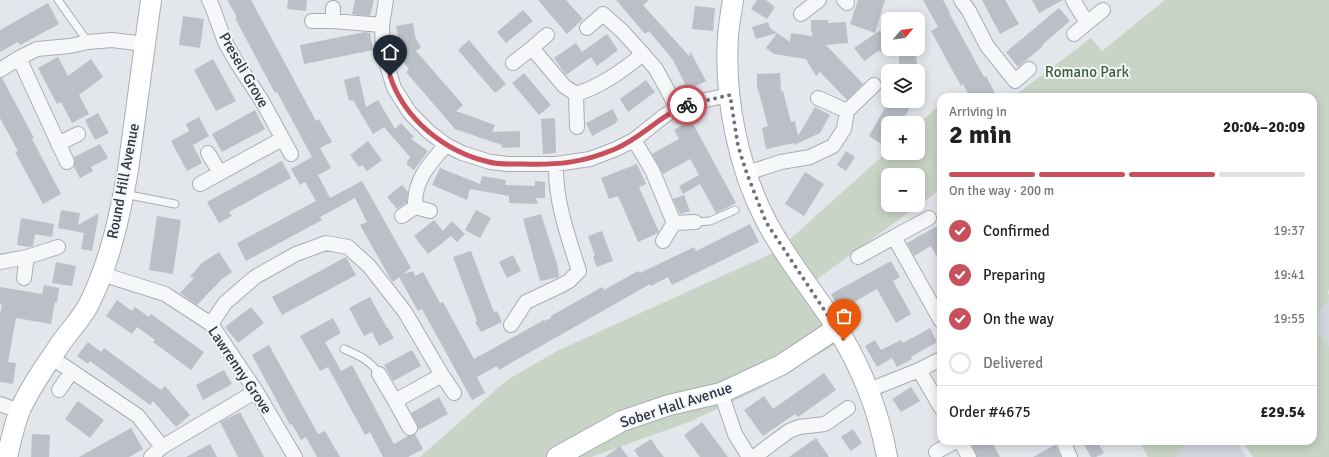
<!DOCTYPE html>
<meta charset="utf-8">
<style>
:root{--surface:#fff;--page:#f2f2f2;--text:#222;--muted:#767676;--line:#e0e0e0;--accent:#c8505d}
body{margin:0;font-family:Signika,sans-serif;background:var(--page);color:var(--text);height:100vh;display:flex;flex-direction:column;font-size:15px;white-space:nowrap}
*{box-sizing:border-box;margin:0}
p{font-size:13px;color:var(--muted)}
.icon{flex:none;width:22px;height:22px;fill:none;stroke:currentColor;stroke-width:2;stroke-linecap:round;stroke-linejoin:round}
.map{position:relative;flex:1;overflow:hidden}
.details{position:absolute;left:937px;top:93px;width:380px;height:352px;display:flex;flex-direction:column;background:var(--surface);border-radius:12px;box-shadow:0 2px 10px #0003}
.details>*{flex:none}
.needle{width:26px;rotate:61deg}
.controls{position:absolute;left:881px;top:12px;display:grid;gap:8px}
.controls a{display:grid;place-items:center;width:44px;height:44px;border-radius:8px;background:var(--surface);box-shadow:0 2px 10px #0003;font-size:20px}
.pin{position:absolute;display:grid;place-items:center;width:34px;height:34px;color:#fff;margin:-41px -17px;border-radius:50% 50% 50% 0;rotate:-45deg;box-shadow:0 0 4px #0007}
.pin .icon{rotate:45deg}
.courier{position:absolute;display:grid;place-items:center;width:40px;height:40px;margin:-20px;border:3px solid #c8505d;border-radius:50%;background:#fff;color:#222;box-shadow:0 1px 5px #0007}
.headline em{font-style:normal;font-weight:800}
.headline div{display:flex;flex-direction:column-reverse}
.headline{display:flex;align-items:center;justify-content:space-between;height:68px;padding:0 12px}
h1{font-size:26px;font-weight:800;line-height:30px}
.bar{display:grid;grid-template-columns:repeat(4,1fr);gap:6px 4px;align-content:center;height:48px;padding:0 12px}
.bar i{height:5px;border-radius:3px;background:var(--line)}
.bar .current{background:var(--accent)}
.bar p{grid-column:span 4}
.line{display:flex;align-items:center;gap:10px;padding:0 12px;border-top:1px solid var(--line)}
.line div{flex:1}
ol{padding:0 12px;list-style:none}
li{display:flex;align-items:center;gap:12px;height:44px}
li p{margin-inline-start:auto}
li .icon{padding:4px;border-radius:50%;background:var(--accent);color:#fff;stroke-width:4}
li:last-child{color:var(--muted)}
li i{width:22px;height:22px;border:2px solid var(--line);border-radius:50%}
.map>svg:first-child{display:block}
.built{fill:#d1d5dc}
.green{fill:#c8d4c5;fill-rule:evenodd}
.building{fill:#bbbfc7}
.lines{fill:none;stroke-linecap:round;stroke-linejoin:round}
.lane-casing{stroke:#a8adb5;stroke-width:9}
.street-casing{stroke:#a8adb5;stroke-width:16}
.secondary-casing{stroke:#a8adb5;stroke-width:22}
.lane{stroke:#f6f7f9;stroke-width:7}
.street{stroke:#f6f7f9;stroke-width:14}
.secondary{stroke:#fff;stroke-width:20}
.done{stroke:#6c727d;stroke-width:4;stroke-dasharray:0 7.2}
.route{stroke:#c8505d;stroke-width:5}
.labels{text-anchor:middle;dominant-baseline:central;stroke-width:4;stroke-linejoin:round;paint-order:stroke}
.street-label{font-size:15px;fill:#2c3342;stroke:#f3f5f8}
.park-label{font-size:15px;fill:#3f5d3a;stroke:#f3f5f8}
</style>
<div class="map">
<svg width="1329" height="457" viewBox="0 0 1329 457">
<rect width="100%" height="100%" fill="#e3e6eb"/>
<!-- built -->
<path class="built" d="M1329,300V346L1313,328V317Z
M1187,441H1236L1246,457H1173Z"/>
<!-- green -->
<path class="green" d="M1165,0H1329V290L1327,292L1329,295V300L1313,317V97H1013L1091,38L1102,51Z
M941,104V189L817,279L850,336L759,389L689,422L591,457H420L507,380L559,350L777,251L888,151V153H918V124ZM888,175H918V205H888Z
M1313,328L1329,346V457H1253L1242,441H1313Z
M1139,441H1189L1175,457H1148Z"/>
<!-- building -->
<path class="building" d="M227,0H251L316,121L319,119L332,142L320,148L331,168L318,175L330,198L362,181L411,268L403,274L413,271L415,276L423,272L440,303L443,302L474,359L544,320V321L551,318V316L602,287L604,290L638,271L640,273L694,247L696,251L750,224L759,242L672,285L668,277L651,286L650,284L499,370L497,366L477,377L485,393L472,400L422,309L418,311L399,277L393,282L390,278L360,225L367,222L355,198L320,217L322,220L246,261L237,243L316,201L305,182L300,185L291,169L312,157L277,92L275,93L235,18L237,17Z
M288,0H307L306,11L287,9Z
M355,0H374L370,16L352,14Z
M538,0H566L583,19L567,34Z
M616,0H649L643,5L690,57V51L706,81L688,90L673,60L649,31L645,34Z
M757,0H766L775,7L767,19L751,9Z
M858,0H885L875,33L850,24Z
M923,0H943L950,13H949L984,77L986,76L997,97H970L963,84L961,86L931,31L938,27Z
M982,0H1005L1019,24L1000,34Z
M1032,0H1063L1039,13Z
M48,3L59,24L20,45L18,42L0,52V30Z
M695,6L715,8L713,31L692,29Z
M1059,8L1070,21L1042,45L1043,46L1018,67L1006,52Z
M523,10L533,21L506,43L497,32Z
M183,16L204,19L200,48L179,45Z
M811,20H828V23L846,22L848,43L826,45L863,84L847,100L820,72L816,76L806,59L774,54L766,48L777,33L790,42L791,33L811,36L813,34L811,31Z
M768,22L770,28L777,33L756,39L752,27Z
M413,23L415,37L421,47L416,51L463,105L456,111L495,125L492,132L520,131V147L502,148V145L455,129L406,72L409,69L395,52L400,47L396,26Z
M879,31L888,32V53L878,51L864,61L854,48Z
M365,32L370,33L373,50L304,64L300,45Z
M607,34L618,50L597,66L591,57L566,75L554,58L576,43L582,52Z
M469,40L506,84L495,93L458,50Z
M898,49H915L918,71H900Z
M58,57L68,76L91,59L103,77L79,95L89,114L72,123L61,102L57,104L38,68Z
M213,59L236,101L216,111L194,70Z
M524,73L551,105L539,115L512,83Z
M780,73L781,91H783L791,122L795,121L798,136L815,107L830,115L820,133L794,145V143L766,149L762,128L768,126L758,89H757V74Z
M359,76L366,107L378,100L395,129L401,123L414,137L411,139L428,151L414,170L407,165V162L410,157L384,127L373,134L353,100L349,101L344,80Z
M0,78H2L34,138L32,139L61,194L43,204L15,152L18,151L0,118Z
M646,80L655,92L628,112L620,99Z
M894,101H904L912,104L901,123H888V148L869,136L888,102V106Z
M613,109L618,120L616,122V123L592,136L586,123Z
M255,110L265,129L222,152L212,134Z
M98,113L109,133L95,140L85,120Z
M199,117L209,136L193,145L202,163L187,171L171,141L189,131L186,124Z
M555,118L556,153L543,154L541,119Z
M691,120L736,203L716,213L700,184L683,194L679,186L699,175L690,159L663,174L652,154L679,139L674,130Z
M368,141L382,160L367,171L362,165L359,167L350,155Z
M100,144L108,158L91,167L93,171L80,178L74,167L75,162L74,157Z
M846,151L855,157L846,171L837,165Z
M282,161L291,178L229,212L232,216L219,223L207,202Z
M637,164L646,184L639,187L659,232L658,233L638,242L618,196L609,199L601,178Z
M440,168L480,184L482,176L506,180L505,185L535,186V181L545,182V198H536L538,204L509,203V196L470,189L467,200L432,185Z
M805,172L824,184L804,216L785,204Z
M402,185L408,192L407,202L397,209L387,197Z
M684,195L690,211L680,214L673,199Z
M61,210L80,213L78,225L99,213L92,251L81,249L84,233L58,228Z
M476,210L491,218L480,238L465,230Z
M541,214L558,267L559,277L540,281L523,219Z
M157,216L181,220L173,274L149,270Z
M21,218L54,224L52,237L35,234L33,246L29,247L17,245Z
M434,220L443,231L452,221L465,234L457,242L451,236L428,254L414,236Z
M941,224V264L931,246L914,256L907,243Z
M602,231L613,261L597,267L593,257L595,256L588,236Z
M471,251L494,312L497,311L502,322L481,332L475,322L477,321L453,257Z
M219,252L232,272L222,279L197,305L180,293L194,278L190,277L202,263Z
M513,255L521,271L507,278L499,262Z
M346,257L356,275L282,315L272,297Z
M891,261L900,277L893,281L911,314L896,323L877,289L840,310L831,294Z
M56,262L76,266L72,286L52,283Z
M44,285L59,288L57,303L55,302L51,324L16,318L8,362L16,363L13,384L0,382V315L2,305L0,304V287L42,294Z
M370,297L387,328H388L394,338L379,346L372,332L364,336L349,308Z
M117,300L132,311L135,307L149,317L151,314L204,352L191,370L153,342L155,340L137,327L132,334L106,316Z
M251,307L264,323L238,343L225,327Z
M333,318L341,333L325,342L341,371L352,365L394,444L408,436L415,434L423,449L408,457H383L370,432L365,435L328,367L320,371L300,336Z
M930,328L937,342L911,357L912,359L897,367L892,358L877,367L865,346L875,340L881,350L901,340L903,343Z
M88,342L101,352L104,348L161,390L165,386L190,415L176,427L153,401L150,405L90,361L88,364L77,356Z
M269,345L318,434L325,431L340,457H317L306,437L301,440L292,424L290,425L252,355Z
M412,350L421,366L393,381L384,365Z
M224,370L232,384L203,400L196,385Z
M824,373L836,390L798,417L795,414L763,436L744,410L764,396L773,409Z
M911,387L920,401L901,412L892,399Z
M439,397L448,414L419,430L417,424L411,413Z
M78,401L104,420L90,438L65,419Z
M240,412L264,457H238L220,422Z
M702,422L728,457H700L684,435Z
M131,428L143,449L129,457H79Z
M853,429L862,443L851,451L841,437Z
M32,434L50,435L49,457H31Z
M816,438L829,457H789Z
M651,439L657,448L664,457H639L634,450Z
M970,441H991L1000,457H977Z
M1082,441H1097L1104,453L1096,457H1091Z
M210,444L217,457H186Z
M1055,445L1061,457H1033Z
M620,446L628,457H605Z"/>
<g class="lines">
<!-- lane casing -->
<g class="lane-casing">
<path id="lane" d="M58,0L88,42
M124,194L175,204
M695,222L710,221L735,210
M344,349C358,355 370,360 379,374"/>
</g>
<!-- street casing -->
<g class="street-casing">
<path id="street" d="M209,0L212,6L225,42L237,63L262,101L291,154
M386,0L382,25L383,52L394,88L410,113L428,131L446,145L462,153L490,162L508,164H556L590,159L616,149L634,140L664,116L677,108L692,103L729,95
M844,0L847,3
M961,0L969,11L987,46L1015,81L1029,69
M1073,0L1087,23L1103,10
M801,14L819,0
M312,21H333L382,25
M333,21V8
M587,28L603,14L622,31L643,54
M1074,34L1087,23
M547,35L532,48L564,86L576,94C602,86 623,70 643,54L656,69L677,108
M19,58L67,162
M513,63L532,48
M0,70L19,58L37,49L70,46L88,42L112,40L145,44
M576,94L577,127
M818,98L847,111
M634,140L652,170L674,223L663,241
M58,144L78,134
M208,153L220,173
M747,173L781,162L810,157L833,146L844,129L847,111L874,85
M200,184L282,139
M415,207L430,211
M402,216L415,207C414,180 429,164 446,145
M674,223L695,222
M894,237L929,218
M858,257L894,237L941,321
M0,262L27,257L58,247
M102,274L165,294L211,324L256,391L295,457
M24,278L27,257
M211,324L225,303L255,277L296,254L326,243L348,247L369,266L405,312L442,375L395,401L410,428
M511,325L526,302L560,286L569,281L579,271C568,236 555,201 556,164
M61,364L138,416L162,447
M919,370L941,408
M379,374L395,401
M442,375L454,393
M59,390L72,371
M869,390L919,370L941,359
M721,393L735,434L749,457
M0,404L20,411
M960,441L969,457
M1063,441L1070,457
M936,452L956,441
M151,457L162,447L256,391
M754,457L789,431L799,427L825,424L848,408"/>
</g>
<!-- secondary casing -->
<g class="secondary-casing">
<path id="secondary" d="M733,0C731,12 729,24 728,36C724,98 738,167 766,221C786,259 814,292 837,328C861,367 879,411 887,457
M7,457C11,441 14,425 20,410C31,386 46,365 61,343C70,330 82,318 89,304C110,262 120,215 128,170L151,0
M557,457L622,421L669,405L721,393L781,365L837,328"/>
</g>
<!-- lane -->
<use href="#lane" class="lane"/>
<!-- street -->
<use href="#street" class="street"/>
<!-- secondary -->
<use href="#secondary" class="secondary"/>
</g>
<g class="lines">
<!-- done -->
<path class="done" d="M687,105L730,95L738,146L747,174L766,222L844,340"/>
<!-- route -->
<path class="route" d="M390,76C404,119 445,152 489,162C500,165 512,164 523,164C558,165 582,163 615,149C642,138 660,115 687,105"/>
</g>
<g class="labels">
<!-- street labels -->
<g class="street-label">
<text transform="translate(244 70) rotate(60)">Preseli Grove</text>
<text transform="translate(123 181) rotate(-79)">Round Hill Avenue</text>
<text transform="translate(240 370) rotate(56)">Lawrenny Grove</text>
<text transform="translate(676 405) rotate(-18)">Sober Hall Avenue</text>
</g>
<!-- park labels -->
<g class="park-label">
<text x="1087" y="72">Romano Park</text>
</g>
</g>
</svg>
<div class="controls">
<a><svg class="needle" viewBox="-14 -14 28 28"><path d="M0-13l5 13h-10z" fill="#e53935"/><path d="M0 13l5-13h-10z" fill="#767676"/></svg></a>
<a><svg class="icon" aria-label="layers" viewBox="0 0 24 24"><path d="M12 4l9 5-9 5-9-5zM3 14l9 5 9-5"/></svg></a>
<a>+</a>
<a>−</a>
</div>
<div class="pin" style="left:844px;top:340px;background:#ea580c"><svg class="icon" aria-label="bag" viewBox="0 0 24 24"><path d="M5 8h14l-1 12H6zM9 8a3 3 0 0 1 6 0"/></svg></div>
<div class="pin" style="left:390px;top:76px;background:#1f2937"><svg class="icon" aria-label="home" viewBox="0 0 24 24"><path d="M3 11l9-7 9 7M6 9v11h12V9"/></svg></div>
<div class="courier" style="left:687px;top:105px"><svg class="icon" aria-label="bike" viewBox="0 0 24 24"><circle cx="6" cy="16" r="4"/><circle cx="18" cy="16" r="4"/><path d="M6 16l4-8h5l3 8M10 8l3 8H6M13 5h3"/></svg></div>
<section class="details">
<div class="headline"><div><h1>2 min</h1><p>Arriving in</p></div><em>20:04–20:09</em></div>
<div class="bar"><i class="current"></i><i class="current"></i><i class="current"></i><i></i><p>On the way · 200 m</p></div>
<ol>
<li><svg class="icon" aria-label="check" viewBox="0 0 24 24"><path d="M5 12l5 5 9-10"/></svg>Confirmed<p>19:37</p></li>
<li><svg class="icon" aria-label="check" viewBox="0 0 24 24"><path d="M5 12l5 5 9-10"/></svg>Preparing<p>19:41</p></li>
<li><svg class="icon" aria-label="check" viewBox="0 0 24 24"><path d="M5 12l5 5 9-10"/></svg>On the way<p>19:55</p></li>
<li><i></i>Delivered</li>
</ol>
<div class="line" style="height:52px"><div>Order #4675</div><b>£29.54</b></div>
</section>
</div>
